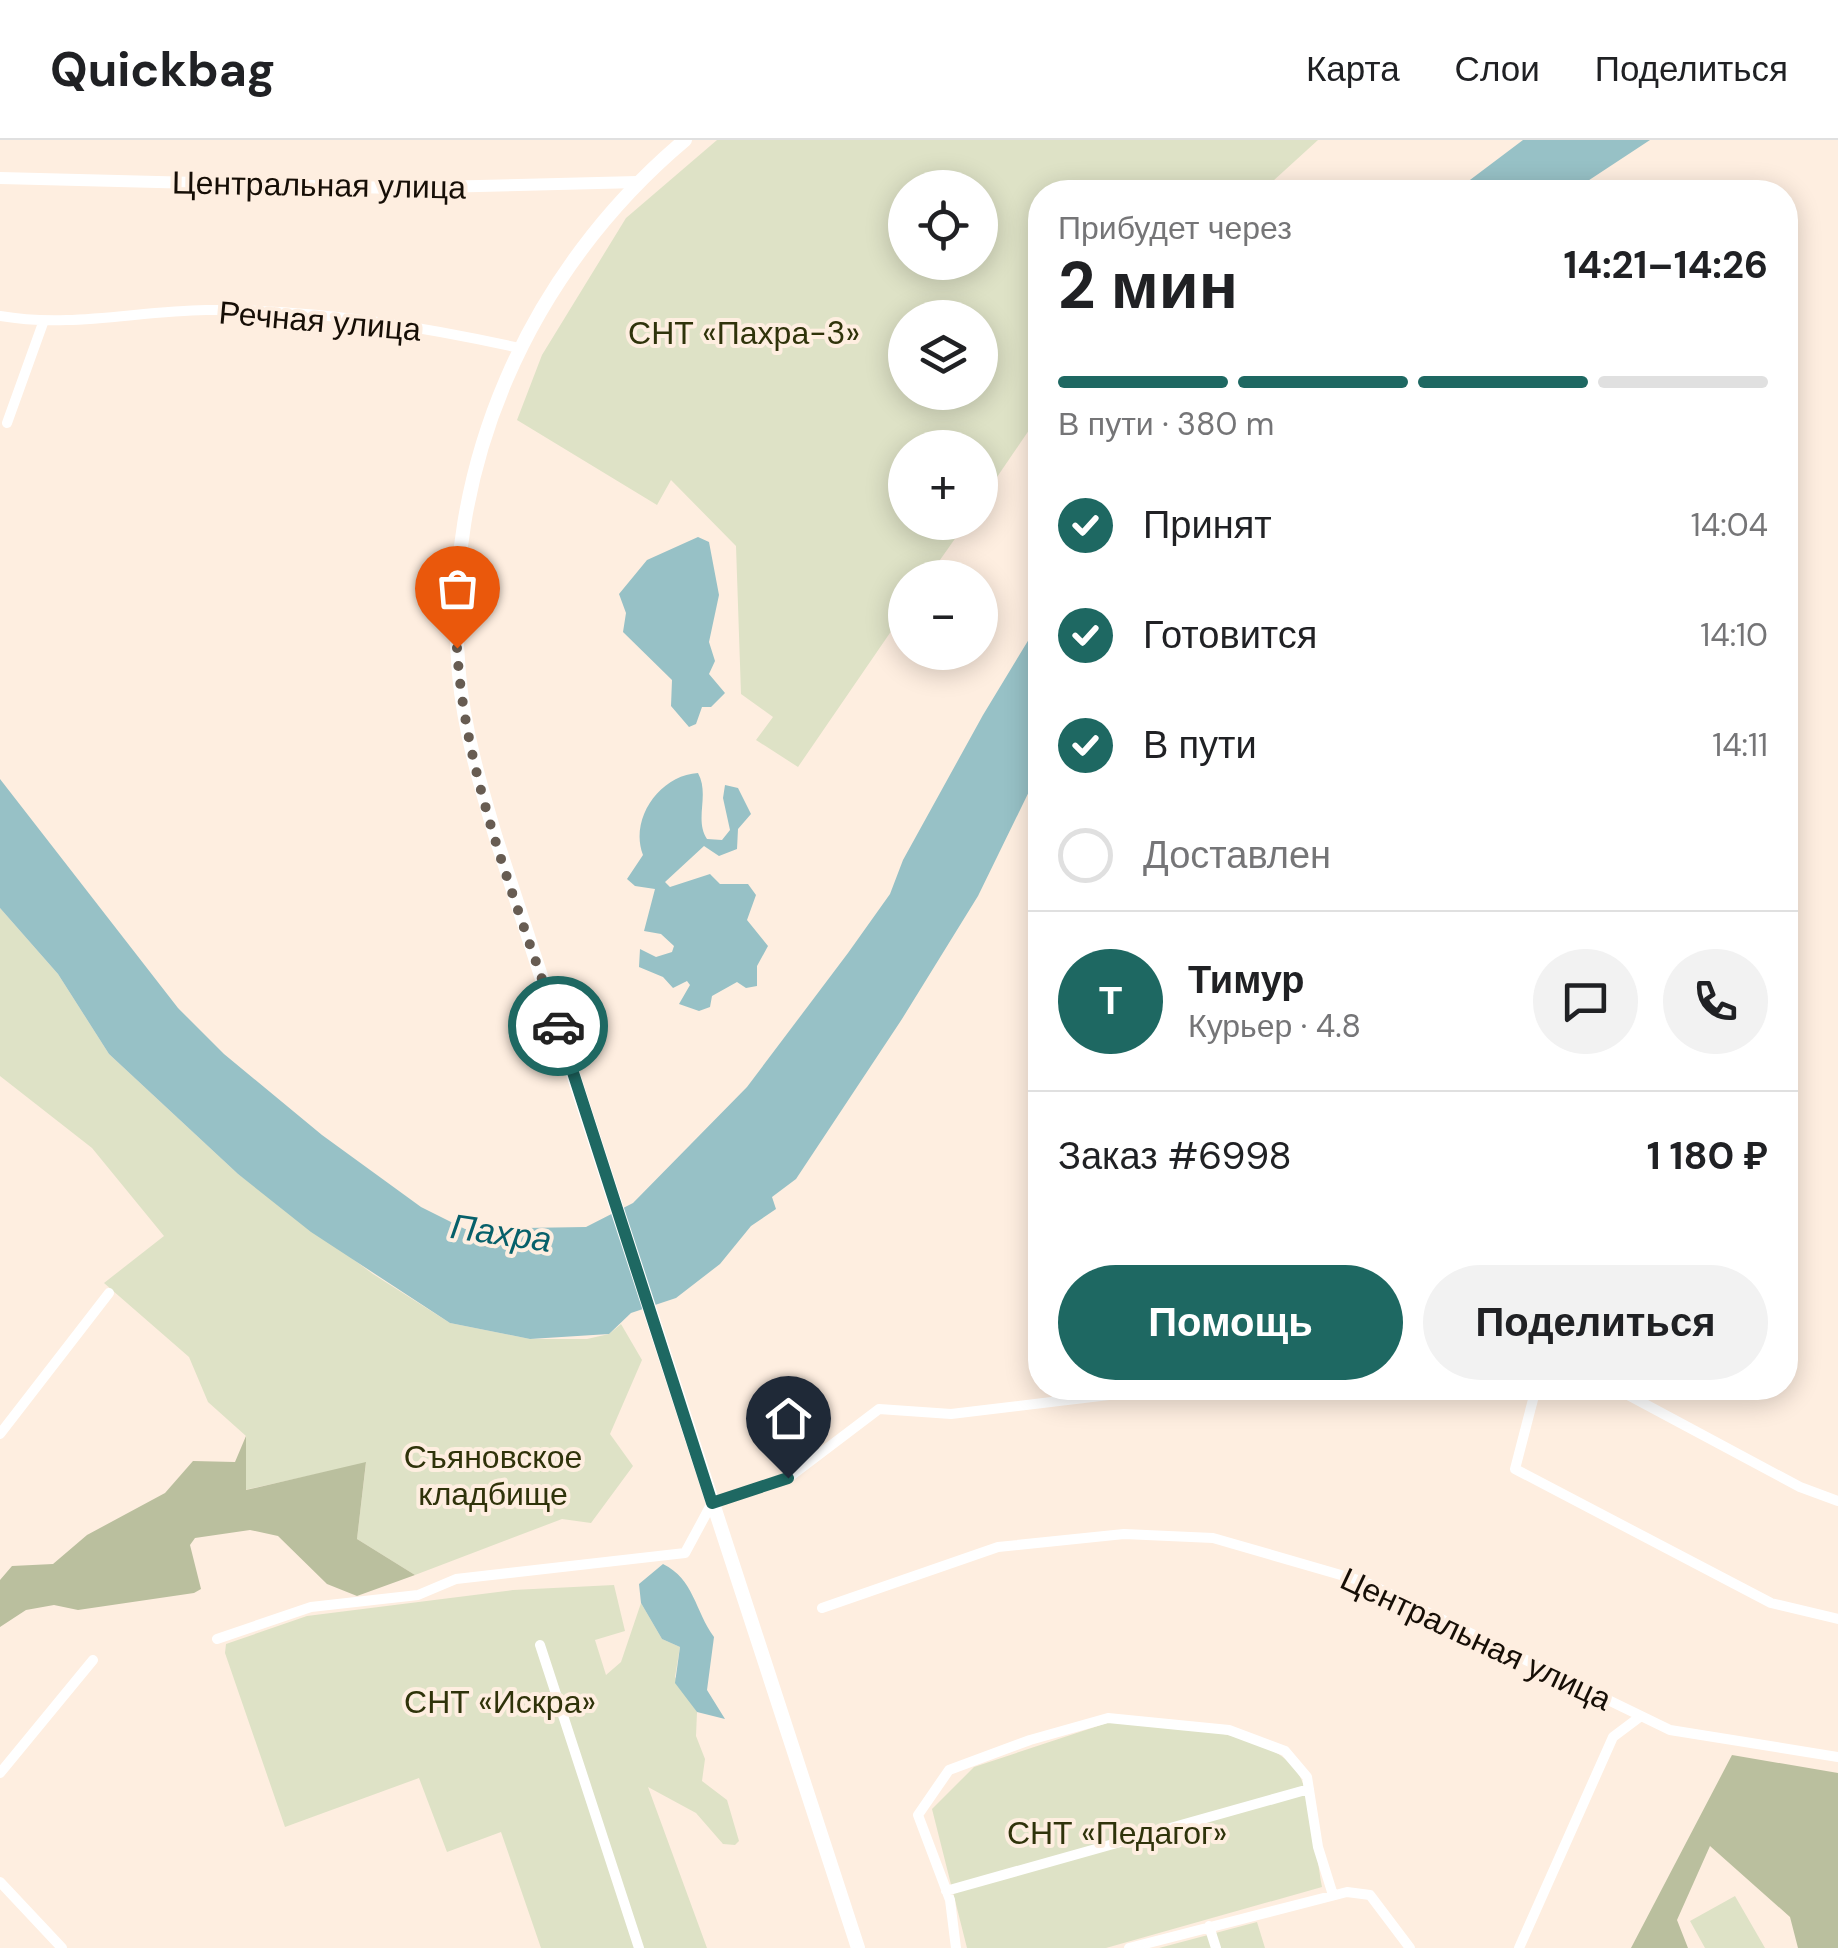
<!DOCTYPE html>
<html lang="ru">
<meta charset="utf-8">
<style>
:root{--surface:#fff;--page:#f2f2f2;--text:#202124;--muted:#757577;--line:#e0e0e0;--accent:#1e6862}
body{margin:0;font-family:"DM Sans",sans-serif;background:var(--page);color:var(--text);height:100vh;display:flex;flex-direction:column;font-size:38px;white-space:nowrap}
*{box-sizing:border-box;margin:0}
p{font-size:32px;color:var(--muted)}
.icon{flex:none;width:55px;height:55px;fill:none;stroke:currentColor;stroke-width:2;stroke-linecap:round;stroke-linejoin:round}
.map{position:relative;flex:1;overflow:hidden}
.sheet{position:absolute;left:1028px;top:40px;width:770px;height:1220px;display:flex;flex-direction:column;background:var(--surface);border-radius:40px;box-shadow:0 5px 25px #0003}
.sheet>*{flex:none}
.buttons{position:absolute;left:888px;top:30px;display:grid;gap:20px}
.buttons a{display:grid;place-items:center;width:110px;height:110px;border-radius:50%;background:var(--surface);box-shadow:0 5px 25px #0003;font-size:50px}
.pin{position:absolute;display:grid;place-items:center;width:85px;height:85px;color:#fff;margin:-102px -42px;border-radius:50% 50% 50% 0;rotate:-45deg;box-shadow:0 0 10px #0007}
.pin .icon{rotate:45deg}
.courier{position:absolute;display:grid;place-items:center;width:100px;height:100px;margin:-50px;border:8px solid #1e6862;border-radius:50%;background:#fff;color:#222;box-shadow:0 2px 12px #0007}
.headline em{font-style:normal;font-weight:700}
.headline div{display:flex;flex-direction:column-reverse}
.headline{display:flex;align-items:center;justify-content:space-between;height:170px;padding:0 30px}
h1{font-size:65px;font-weight:700;line-height:75px}
.bar{display:grid;grid-template-columns:repeat(4,1fr);gap:15px 10px;align-content:center;height:120px;padding:0 30px}
.bar i{height:12px;border-radius:8px;background:var(--line)}
.bar .selected{background:var(--accent)}
.bar p{grid-column:span 4}
.line{display:flex;align-items:center;gap:25px;padding:0 30px;border-top:2px solid var(--line)}
.line div{flex:1}
.round{display:grid;place-items:center;flex:none;width:105px;height:105px;border-radius:52px;background:var(--page)}
ol{padding:0 30px;list-style:none}
li{display:flex;align-items:center;gap:30px;height:110px}
li p{margin-inline-start:auto}
li .icon{padding:10px;border-radius:50%;background:var(--accent);color:#fff;stroke-width:4}
li:last-child{color:var(--muted)}
li i{width:55px;height:55px;border:5px solid var(--line);border-radius:50%}
.cta{display:flex;gap:20px;margin-top:auto;padding:20px 30px}
.cta a{flex:1;height:115px;border-radius:60px;background:var(--accent);color:#fff;font-size:40px;font-weight:700;line-height:115px;text-align:center}
.cta a+a{background:var(--page);color:var(--text)}
header{display:flex;align-items:center;gap:60px;box-sizing:border-box;height:140px;padding:0 50px;background:var(--surface);border-bottom:2px solid var(--line)}
header strong{font-size:48px}
nav{display:flex;gap:55px;margin-inline-start:auto;font-size:35px}
.map>svg:first-child{display:block}
.green{fill:#dee2c6;fill-rule:evenodd}
.forest{fill:#babf9e}
.water{fill:#97c1c6}
.lines{fill:none;stroke-linecap:round;stroke-linejoin:round}
.minor{stroke:#fff;stroke-width:10}
.tertiary{stroke:#fff;stroke-width:12}
.secondary{stroke:#fff;stroke-width:14}
.done{stroke:#675c52;stroke-width:10;stroke-dasharray:0 18}
.route{stroke:#1e6862;stroke-width:12}
.labels{text-anchor:middle;dominant-baseline:central;stroke-width:8;stroke-linejoin:round;paint-order:stroke}
.street-label{font-size:32px;fill:#160e06;stroke:#feeee0}
.park-label{font-size:32px;fill:#2f330a;stroke:#feeee0}
.water-label{font-size:35px;font-style:italic;fill:#07606a;stroke:#feeee0}
</style>
<header>
<strong>Quickbag</strong>
<nav><a>Карта</a><a>Слои</a><a>Поделиться</a></nav>
</header>
<div class="map">
<svg width="1838" height="1808" viewBox="0 0 1838 1808">
<rect width="100%" height="100%" fill="#feeee0"/>
<!-- green -->
<path class="green" d="M717,0H1318L1261,52H1040V274L980,362V308H905V382L966,383L928,437L905,438V471L798,627L756,600L773,577L741,554L736,406L671,340L657,365L517,280L542,215L626,78ZM905,48H980V122H905ZM905,178H980V252H905Z
M0,768L58,834L109,914L238,1034L373,1134L450,1183L530,1199H587L609,1194L621,1184L642,1220L610,1294L633,1326L591,1383L562,1379L415,1435L357,1399L366,1323L245,1350L246,1296L208,1262L189,1217L104,1143L164,1096L92,1008L0,936Z
M614,1445L625,1491L595,1500L606,1535L621,1522L641,1463L662,1499L680,1507L675,1537L697,1572L696,1596L705,1619L702,1641L727,1660L739,1701L735,1705L723,1704L696,1673L648,1647L707,1808H541L501,1692L447,1712L419,1638L285,1687L225,1513L226,1504L307,1476L513,1450Z
M1110,1582C1161,1587 1280,1586 1302,1641C1314,1673 1316,1714 1322,1747L1106,1808H967L932,1669L974,1627Z
M1735,1756L1765,1808H1705L1690,1781Z
M1257,1782L1265,1808H1159Z"/>
<!-- forest -->
<path class="forest" d="M246,1296V1350L366,1322L357,1399L415,1435L357,1456L327,1444L278,1396L250,1390L195,1398L190,1405L201,1449L194,1453L78,1470L54,1465L26,1470L0,1487V1440L12,1426L53,1424L87,1395L165,1353L193,1321L235,1322Z
M1732,1615L1838,1633V1808H1798L1790,1777L1710,1706L1677,1780L1688,1808H1631Z"/>
<!-- water -->
<path class="water" d="M1523,0H1650L1571,52H1454Z
M698,397L709,402L719,455L709,502L715,521L709,534L725,553L711,567H702L696,584L689,587L671,566L672,540L623,492L626,473L619,454L647,420Z
M1040,481V629L978,756L902,879L796,1039L772,1057L776,1069L751,1086L720,1124L676,1158L631,1173L609,1194L530,1199L450,1183L311,1092L238,1034L109,914L58,834L0,768V639L178,868L224,914L322,995L421,1067L465,1089L586,1087L633,1063L747,947L848,813L890,754L903,720L983,575Z
M698,633C710,655 694,679 707,699L722,700L730,690L723,658L725,645L738,648L751,674L738,689L737,709L719,716L704,706L665,742L670,747L710,734L720,744H748L756,755L747,780L768,806L757,826V846L746,848L737,842L712,856L710,867L699,871L679,864L690,845L687,841L673,848L663,837L639,827L640,809L656,817L672,812L674,806L661,794L644,791L655,749L635,746L627,739L643,715C629,679 660,635 698,633Z
M663,1424C694,1439 695,1471 714,1497L707,1550L725,1579L697,1572L675,1543L680,1507L662,1499L641,1463L639,1444Z"/>
<g class="lines">
<!-- minor -->
<path class="minor" d="M0,176C70,188 136,171 206,170C310,169 417,185 519,208
M7,283L43,183
M1536,1248L1515,1329L1771,1463L1838,1479
M1615,1248L1800,1347L1838,1361
M0,1294L109,1153
M822,1468L998,1407L1124,1394L1213,1398L1365,1442L1670,1590L1838,1617
M217,1499L311,1467L418,1455L456,1439L685,1413L712,1363L788,1338L879,1269L951,1274L1167,1248
M540,1505L639,1808
M0,1633L93,1520
M0,1742L62,1808
M946,1751L1309,1649
M1209,1786L1216,1808
M956,1808L950,1760L918,1675L949,1630L1030,1600L1108,1578L1229,1590L1285,1611L1307,1637L1318,1707L1333,1755
M1129,1808L1347,1752L1370,1755L1410,1808
M1519,1808L1613,1597L1641,1576"/>
<!-- tertiary -->
<path class="tertiary" d="M0,38L396,48L638,42"/>
<!-- secondary -->
<path class="secondary" d="M685,0C529,131 440,329 459,534C464,590 480,644 496,698L858,1808"/>
</g>
<g class="lines">
<!-- done -->
<path class="done" d="M457,508C465,639 517,763 558,886"/>
<!-- route -->
<path class="route" d="M558,886L712,1363L788,1338"/>
</g>
<g class="labels">
<!-- street labels -->
<g class="street-label">
<text transform="translate(319 45) rotate(1)">Центральная улица</text>
<text transform="translate(320 181) rotate(5)">Речная улица</text>
<text transform="translate(1476 1499) rotate(25)">Центральная улица</text>
</g>
<!-- park labels -->
<g class="park-label">
<text x="744" y="193">СНТ «Пахра-3»</text>
<text x="493" y="1317">Съяновское<tspan x="493" dy="37">кладбище</tspan></text>
<text x="500" y="1562">СНТ «Искра»</text>
<text x="1117" y="1693">СНТ «Педагог»</text>
</g>
<!-- water labels -->
<g class="water-label">
<text transform="translate(501 1093) rotate(8)">Пахра</text>
</g>
</g>
</svg>
<div class="buttons">
<a><svg class="icon" aria-label="locate" viewBox="0 0 24 24"><circle cx="12" cy="12" r="6"/><path d="M12 2v4M12 18v4M2 12h4M18 12h4"/></svg></a>
<a><svg class="icon" aria-label="layers" viewBox="0 0 24 24"><path d="M12 4l9 5-9 5-9-5zM3 14l9 5 9-5"/></svg></a>
<a>+</a>
<a>−</a>
</div>
<div class="pin" style="left:457px;top:508px;background:#ea580c"><svg class="icon" aria-label="bag" viewBox="0 0 24 24"><path d="M5 8h14l-1 12H6zM9 8a3 3 0 0 1 6 0"/></svg></div>
<div class="pin" style="left:788px;top:1338px;background:#1f2937"><svg class="icon" aria-label="home" viewBox="0 0 24 24"><path d="M3 11l9-7 9 7M6 9v11h12V9"/></svg></div>
<div class="courier" style="left:558px;top:886px"><svg class="icon" aria-label="car" viewBox="0 0 24 24"><path d="M5 17H2v-5l4-1 3-4h7l3 4 3 1v5h-3M9 17h6M6 11h13"/><circle cx="7" cy="17" r="2"/><circle cx="17" cy="17" r="2"/></svg></div>
<section class="sheet">
<div class="headline"><div><h1>2 мин</h1><p>Прибудет через</p></div><em>14:21–14:26</em></div>
<div class="bar"><i class="selected"></i><i class="selected"></i><i class="selected"></i><i></i><p>В пути · 380 m</p></div>
<ol>
<li><svg class="icon" aria-label="check" viewBox="0 0 24 24"><path d="M5 12l5 5 9-10"/></svg>Принят<p>14:04</p></li>
<li><svg class="icon" aria-label="check" viewBox="0 0 24 24"><path d="M5 12l5 5 9-10"/></svg>Готовится<p>14:10</p></li>
<li><svg class="icon" aria-label="check" viewBox="0 0 24 24"><path d="M5 12l5 5 9-10"/></svg>В пути<p>14:11</p></li>
<li><i></i>Доставлен</li>
</ol>
<div class="line" style="height:180px"><b class="round" style="background:var(--accent);color:#fff">Т</b><div><b>Тимур</b><p>Курьер · 4.8</p></div><a class="round"><svg class="icon" aria-label="chat" viewBox="0 0 24 24"><path d="M4 5h16v11H9l-5 4z"/></svg></a><a class="round"><svg class="icon" aria-label="phone" viewBox="0 0 24 24"><path d="M5 4h4l2 5-3 2q2 4 5 5l2-3 5 2v4C11 20 4 13 5 4z"/></svg></a></div>
<div class="line" style="height:130px"><div>Заказ #6998</div><b>1 180 ₽</b></div>
<div class="cta"><a>Помощь</a><a>Поделиться</a></div>
</section>
</div>
